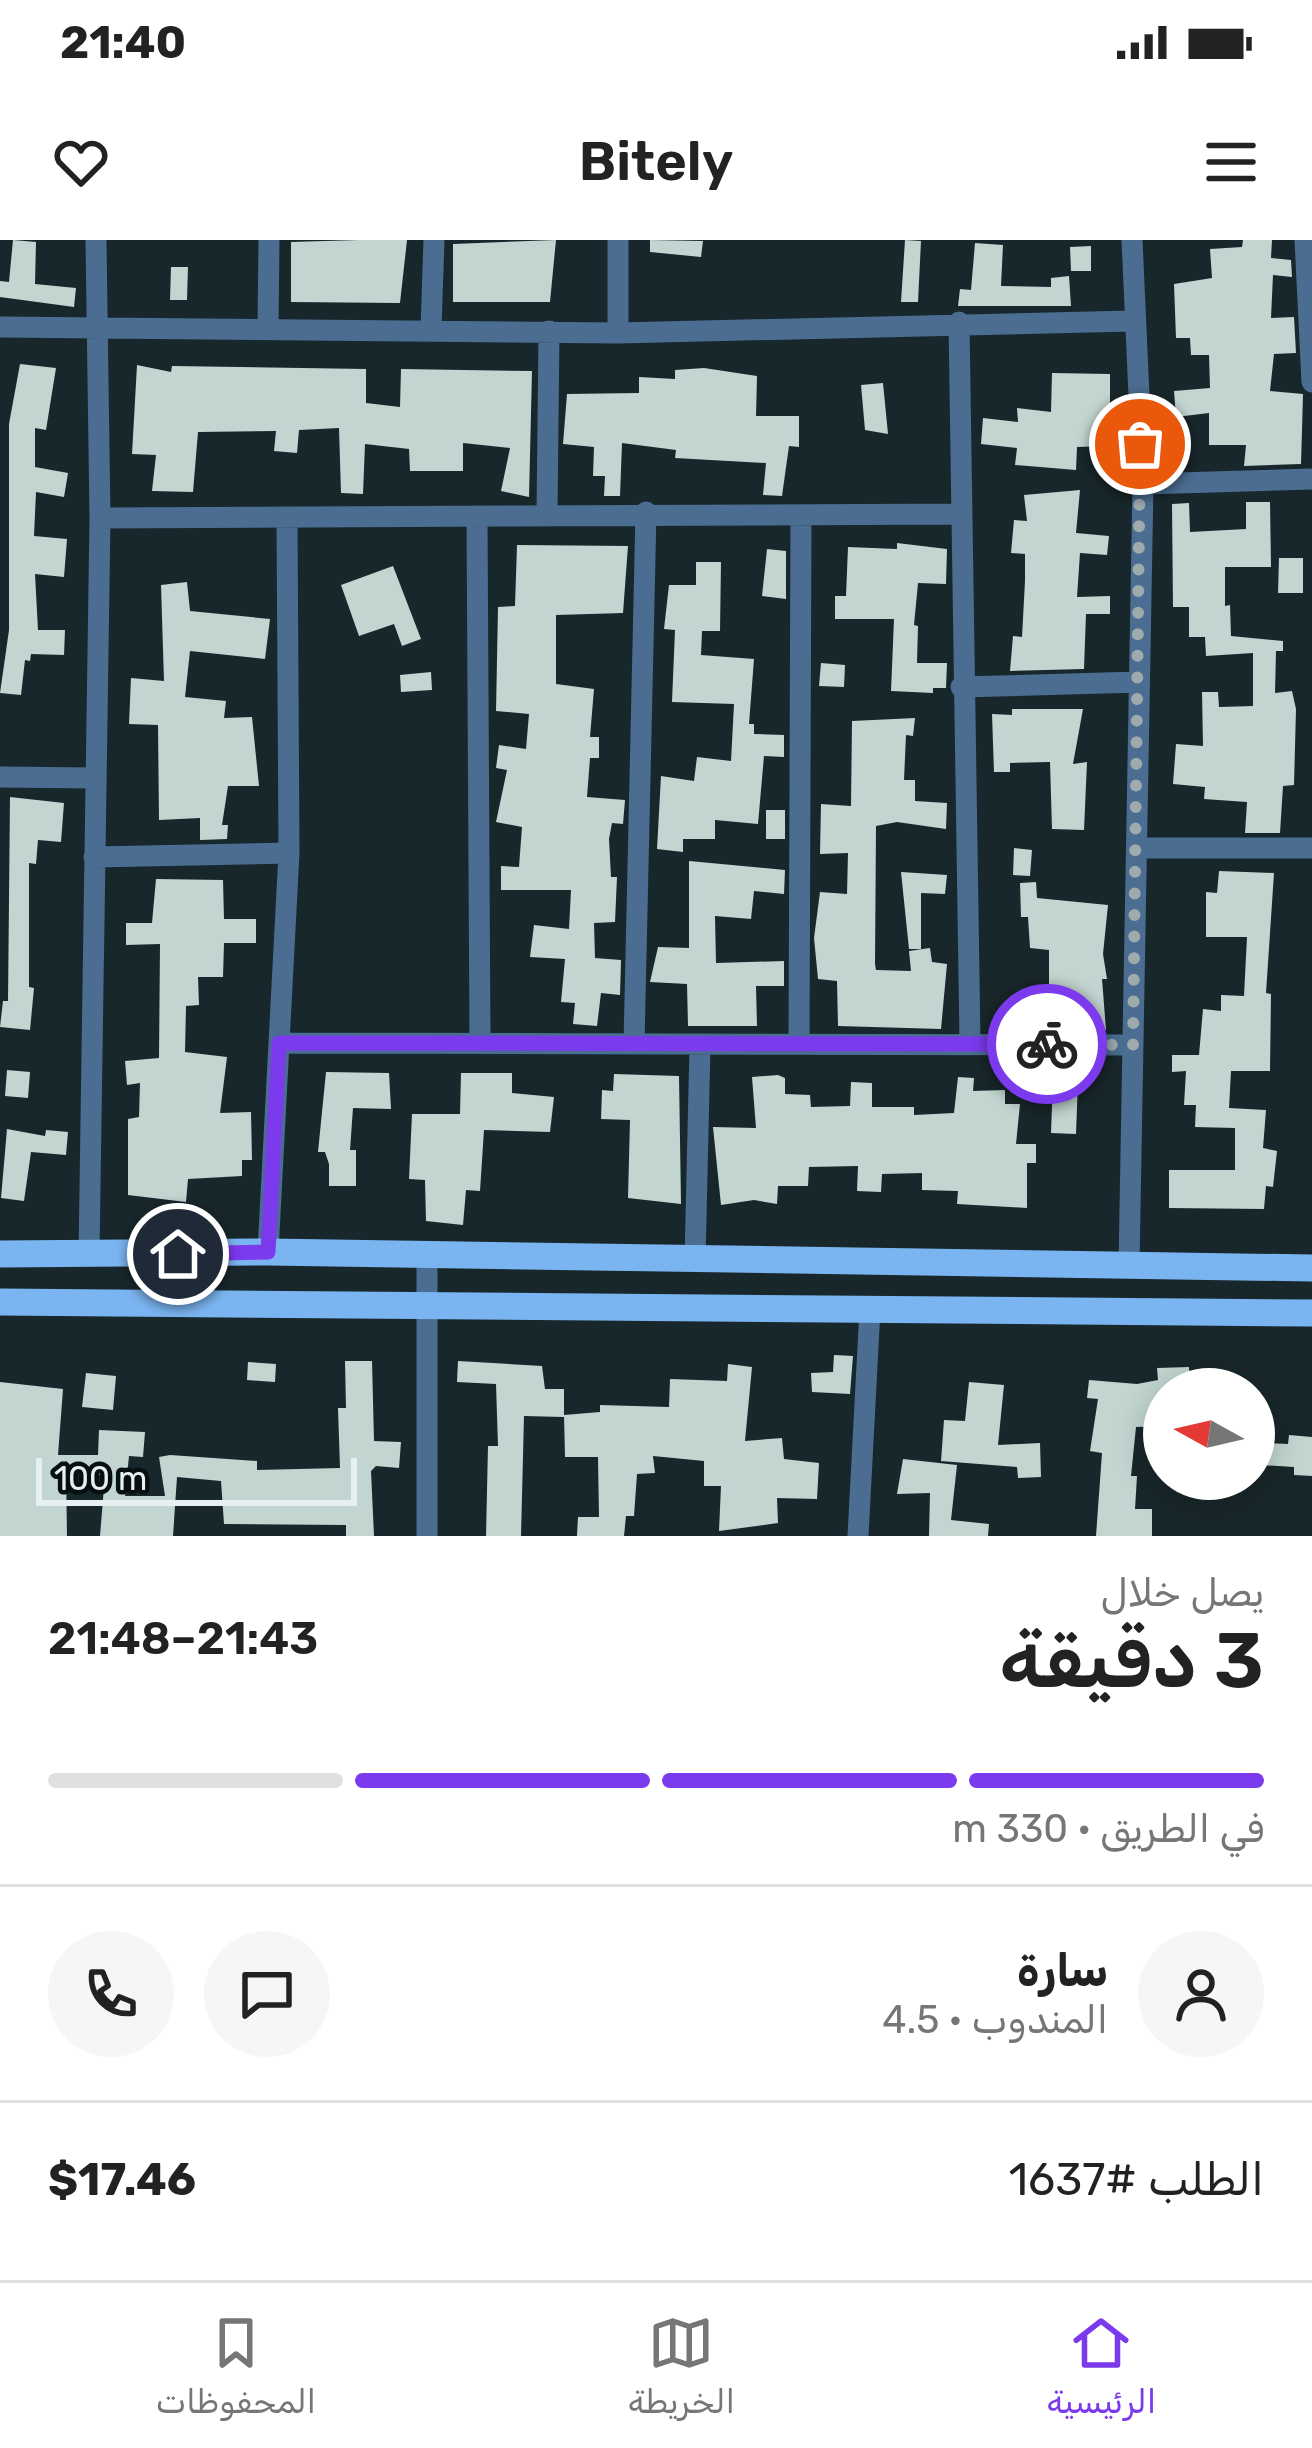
<!DOCTYPE html>
<html lang="ar">
<meta charset="utf-8">
<style>
:root{--surface:#fff;--page:#f6f6f6;--text:#222;--muted:#767676;--line:#e0e0e0;--accent:#7c3aed}
body{margin:0;font-family:Rubik,Cairo,sans-serif;background:var(--page);color:var(--text);direction:rtl;height:100vh;display:flex;flex-direction:column;font-size:45px;white-space:nowrap}
*{box-sizing:border-box;margin:0}
p{font-size:39px;color:var(--muted)}
.icon{flex:none;width:66px;height:66px;fill:none;stroke:currentColor;stroke-width:2;stroke-linecap:round;stroke-linejoin:round}
.map{position:relative;height:1296px;overflow:hidden;direction:ltr}
.side{display:flex;flex-direction:column;background:var(--surface);flex:1}
.side>*{flex:none}
.needle{width:78px;rotate:278deg}
.buttons{position:absolute;left:1143px;top:1128px;display:grid;gap:24px}
.buttons a{display:grid;place-items:center;width:132px;height:132px;border-radius:50%;background:var(--surface);box-shadow:0 6px 30px #0003;font-size:60px}
.scale{position:absolute;left:36px;bottom:30px;width:321px;box-sizing:border-box;padding-left:12px;border:6px solid #e6f0f2;border-top:0;font-size:33px;line-height:42px;white-space:nowrap;color:#e6f0f2;-webkit-text-stroke:9px #080f10;paint-order:stroke}
.pin{position:absolute;display:grid;place-items:center;width:102px;height:102px;color:#fff;margin:-51px;border:6px solid #fff;border-radius:50%;box-shadow:0 3px 12px #0007}
.courier{position:absolute;display:grid;place-items:center;width:120px;height:120px;margin:-60px;border:9px solid #7c3aed;border-radius:50%;background:#fff;color:#222;box-shadow:0 3px 15px #0007}
.headline em{font-style:normal;font-weight:600}
.headline div{display:flex;flex-direction:column-reverse}
.headline{display:flex;align-items:center;justify-content:space-between;height:204px;padding:0 48px}
h1{font-size:78px;font-weight:600;line-height:90px}
.bar{display:grid;grid-template-columns:repeat(4,1fr);gap:18px 12px;align-content:center;height:144px;padding:0 48px}
.bar i{height:15px;border-radius:9px;background:var(--line)}
.bar .active{background:var(--accent)}
.bar p{grid-column:span 4}
.line{display:flex;align-items:center;gap:30px;padding:0 48px;border-top:3px solid var(--line)}
.line div{flex:1}
.round{display:grid;place-items:center;flex:none;width:126px;height:126px;border-radius:63px;background:var(--page)}
.status{display:flex;justify-content:space-between;align-items:center;height:84px;padding:0 60px;background:var(--surface);direction:ltr}
.status svg{height:33px;fill:currentColor}
header{display:flex;justify-content:space-between;align-items:center;height:156px;padding:0 48px;background:var(--surface);font-size:54px;font-weight:600}
.tabs{display:flex;justify-content:space-around;align-items:center;height:168px;border-top:3px solid var(--line);background:var(--surface);font-size:33px;color:var(--muted)}
.tabs a{display:grid;justify-items:center;gap:6px}
.tabs .active{color:var(--accent)}
.map>svg:first-child{display:block}
.building{fill:#c2d5d0}
.lines{fill:none;stroke-linecap:round;stroke-linejoin:round}
.minor{stroke:#4a6d91;stroke-width:21}
.major{stroke:#7bb5f1;stroke-width:27}
.done{stroke:#9eaaac;stroke-width:12;stroke-dasharray:0 21.6}
.route{stroke:#7c3aed;stroke-width:15}
</style>
<div class="status"><b>21:40</b><svg viewBox="0 0 49 12"><path d="M0 12V9h3v3zM5 12V6h3v6zM10 12V3h3v9zM15 12V0h3v12zM26 1h20v11H26zM47 4h2v5h-2z"/></svg></div>
<header><svg class="icon" aria-label="menu" viewBox="0 0 24 24"><path d="M4 6h16M4 12h16M4 18h16"/></svg>Bitely<svg class="icon" aria-label="heart" viewBox="0 0 24 24"><path d="M12 20l-8-8c-3-5 5-10 8-4 3-6 11-1 8 4z"/></svg></header>
<div class="map">
<svg width="1312" height="1296" viewBox="0 0 1312 1296">
<rect width="100%" height="100%" fill="#18272b"/>
<!-- building -->
<path class="building" d="M13,0L36,2L35,44L76,48L74,67L0,57V41L9,42Z
M359,0H407L400,63L291,62V2Z
M556,0L550,62H453V4Z
M650,0L703,1L701,17L650,12Z
M905,0L921,1L918,62H901Z
M1243,0H1272L1271,18L1291,20L1292,37L1273,35L1271,78L1294,77L1296,113L1274,114L1270,151L1303,154L1301,224L1244,226L1246,205H1209V173L1176,177L1174,151L1210,148L1209,115H1191L1190,98H1176L1174,44L1212,38L1210,9L1242,7Z
M975,3L1003,5L1001,46L1051,47V38L1069,36L1071,66H958L960,49L971,50Z
M1091,6V31H1071L1070,7Z
M171,27H188L187,60H170Z
M20,124L56,128L46,190L35,188V227L68,233L64,257L36,252L34,296L67,299L64,337L35,334L38,390H65L64,415L31,414L30,421L25,420L21,455L0,453L9,390V184Z
M137,125L171,132L172,126L366,129V163L400,167L401,129L532,131L529,257L501,251L510,208L463,203V231H410L409,209L365,204L363,254L341,253L339,188L299,190L297,213L274,211L276,191L198,192L193,252L152,251L156,215L132,214Z
M704,128L757,136L756,176H799V207L789,206L782,256L763,255L766,223L675,218L676,210L622,203L620,256H604L605,236H593L594,207L563,204L567,154L639,153V137L675,139V130Z
M1052,133L1110,134V206L1077,207L1076,230L1015,225L1017,208L981,204L983,178L1018,182L1017,168L1051,172Z
M883,143L888,194L865,190L861,145Z
M1080,250L1076,293L1109,296L1107,315L1080,313L1077,357L1110,356V374H1086L1084,429L1010,431L1013,396L1022,397L1025,341V314L1011,313L1014,280L1027,281L1024,255Z
M1246,262H1270L1271,327H1225V366L1230,365L1231,396L1283,401V411H1276L1275,453L1292,451L1296,469L1294,545L1283,546L1280,593H1245L1247,562L1204,559L1205,547L1173,544L1176,504L1203,506L1202,452H1218L1219,467L1253,466V413L1206,416L1205,397H1189V367H1173L1172,264L1189,263L1190,292L1246,289Z
M897,303L947,309L946,344L918,343L914,385L918,386L917,423H947L946,448H933V453L891,451L894,379H835V356H846L848,307L897,309Z
M517,305L628,306L623,373L556,375V444L594,449L590,497H599V518H590L587,557L625,560L623,584L612,583L609,599L611,637H617L615,682L594,683L595,718L621,720L620,755L601,753L597,786L573,784L575,763L561,762L565,719L530,717L534,685L569,689L571,650H501V626L519,627L522,587L496,582L507,530L496,528L499,505L526,509L529,474L496,471L498,367L515,366Z
M767,309L786,311V359L762,356Z
M1279,318H1303V353H1278Z
M696,322H721L720,391H702L701,415L754,419L749,484H754V494L784,495V517L764,516L758,584L715,580V599H683V612L657,609L661,536L694,541L697,517L731,521L734,464L672,462L675,390L664,389L669,345H696Z
M393,326L421,399L402,406L394,384L359,396L341,345Z
M187,342L190,371L270,379L265,419L190,411L185,457L226,461L224,478L252,477L259,546H228L222,585H228L227,599L200,600V578L159,580L158,485L129,484L131,438L164,441L161,345Z
M821,423L845,425L844,447L819,446Z
M431,432L432,450L401,452L400,435Z
M1012,469H1083L1073,524L1087,522L1084,590L1052,589L1050,522L1010,523V532H994L992,474L1012,475Z
M915,478L913,496L906,495L904,540H915V561L947,563L946,589L897,582L876,586L875,724L876,730L911,731L909,711L930,708L932,722L947,724L941,789L838,786L837,741L818,739L814,698L820,652L847,654L848,613L820,614L821,564L851,566L852,481Z
M10,557L64,563L61,602L38,600L36,624L29,623V747L34,748L30,790L0,787L3,761H8Z
M766,570H785V599H766Z
M1014,608L1032,610L1030,636L1013,635Z
M689,621L785,630L784,654L754,651L751,679L715,676L716,723L784,721V746H756L757,786H688L687,744L650,742L658,707L689,708Z
M1219,631L1274,633L1266,753L1271,754L1270,831H1231L1229,868L1266,870L1263,908L1277,911L1273,947L1266,946L1264,969L1169,968V930H1235V888L1195,887L1196,865H1184L1186,831L1172,832V815H1199L1203,769L1221,771V755L1244,756L1247,697H1206V652L1217,653Z
M901,632L947,635L945,654L921,653V709H909Z
M156,639L223,640L224,679H256V703H224L223,737H198L199,765L186,766L185,812L227,817L220,873L251,872L252,920H242V936L188,939L186,962L128,955V879L139,877L140,843L127,845L125,821L159,818L160,704L126,705V683H152Z
M1036,642L1037,658L1108,665L1103,714L1107,739H1102L1106,790H1073V766H1059V753H1049V710L1030,708L1028,677H1021L1020,643Z
M7,830L30,832L28,858L5,856Z
M326,832L389,833L391,869L353,868L350,910H356V946H329V924L325,912H318Z
M461,833H512V853L554,857L550,892L484,890L480,951L466,950L463,985L426,981L425,940L409,939L412,874H460Z
M614,834L679,836L681,964L628,958L630,880L601,879L602,850L613,851Z
M778,835L785,838V854L810,855L811,867L850,866L851,842L872,843V867H914V875L954,873L958,837L974,838L973,851L1005,850V864H1020L1016,904H1036V923H1027V968L957,964L958,951L922,950V933L882,934L881,952L857,951L858,926L809,927L808,946H778L777,964L754,960L721,965L713,887L756,888L752,837Z
M1053,839L1078,840L1076,894L1051,893Z
M7,889L45,896L46,890L68,892L66,915L31,912L24,961L1,958Z
M834,1115L853,1116L850,1154L812,1152L811,1133L833,1132Z
M345,1121H372L374,1201L401,1202L399,1228L376,1226L371,1231L374,1296H346V1285L224,1284L221,1241L177,1237L173,1296H100L105,1235L66,1232L67,1296H0V1142L63,1149L58,1215H98L99,1190L145,1192L143,1217L129,1216L125,1256H165L159,1217L170,1215L257,1221V1230L340,1228L338,1168H346Z
M458,1121L542,1126L545,1149H564V1177L524,1176L521,1296H486L488,1206H498L496,1144L457,1142Z
M248,1122L276,1124L275,1142L247,1140Z
M728,1124L752,1127L745,1201L782,1198L784,1219L819,1223L817,1259L777,1258L778,1283L719,1291L721,1246H704V1221L653,1216L655,1233L637,1234L634,1276H626L624,1296H577L578,1277H599L598,1217H565L564,1175L600,1172V1165L669,1167L670,1139L727,1141Z
M1189,1127L1190,1149H1164V1186L1136,1187L1131,1236H1137L1135,1269H1152V1296H1096L1102,1213L1090,1211L1098,1159L1087,1158L1089,1140L1137,1144L1158,1140L1157,1128Z
M86,1133L116,1136L113,1170L82,1167Z
M969,1142L1004,1145L998,1205L1040,1203L1041,1237L1018,1238L1017,1227L941,1221L944,1180L965,1181Z
M1289,1195L1312,1197V1236L1294,1235V1227L1260,1225L1262,1203L1288,1204Z
M903,1219L957,1225L951,1280L989,1284L988,1296H929L930,1253L897,1254Z"/>
<g class="lines">
<!-- minor -->
<path class="minor" d="M618,0V93
M1305,0L1312,142
M959,82L970,803
M268,86L269,0
M0,87L618,93L1132,81
M431,89L434,0
M1143,244L1312,239
M547,273L549,91
M477,276L480,802
M100,278L962,274
M961,447L1139,442
M0,537L94,538
M1138,608H1312
M94,617L289,613
M279,803L1133,805
M634,804L646,272
M799,804L801,276
M268,1012L289,613L287,277
M89,1015L100,278L96,0
M695,1020L700,806
M1129,1025L1143,244L1132,0
M427,1296V1017
M858,1296L870,1069"/>
<!-- major -->
<path class="major" d="M0,1014L268,1012L1312,1028
M0,1062L1312,1073"/>
</g>
<g class="lines">
<!-- done -->
<path class="done" d="M1047,804L1133,805L1140,204"/>
<!-- route -->
<path class="route" d="M178,1014L268,1012L279,803L1047,804"/>
</g>
</svg>
<div class="buttons">
<a><svg class="needle" viewBox="-14 -14 28 28"><path d="M0-13l5 13h-10z" fill="#e53935"/><path d="M0 13l5-13h-10z" fill="#767676"/></svg></a>
</div>
<div class="scale">100 m</div>
<div class="pin" style="left:1140px;top:204px;background:#ea580c"><svg class="icon" aria-label="bag" viewBox="0 0 24 24"><path d="M5 8h14l-1 12H6zM9 8a3 3 0 0 1 6 0"/></svg></div>
<div class="pin" style="left:178px;top:1014px;background:#1f2937"><svg class="icon" aria-label="home" viewBox="0 0 24 24"><path d="M3 11l9-7 9 7M6 9v11h12V9"/></svg></div>
<div class="courier" style="left:1047px;top:804px"><svg class="icon" aria-label="bike" viewBox="0 0 24 24"><circle cx="6" cy="16" r="4"/><circle cx="18" cy="16" r="4"/><path d="M6 16l4-8h5l3 8M10 8l3 8H6M13 5h3"/></svg></div>
</div>
<section class="side">
<div class="headline"><div><h1>3 دقيقة</h1><p>يصل خلال</p></div><em>21:43–21:48</em></div>
<div class="bar"><i class="active"></i><i class="active"></i><i class="active"></i><i></i><p>في الطريق · 330 m</p></div>
<div class="line" style="height:216px"><a class="round"><svg class="icon" aria-label="person" viewBox="0 0 24 24"><circle cx="12" cy="8" r="4"/><path d="M4 21q1-7 8-7t8 7"/></svg></a><div><b>سارة</b><p>المندوب · 4.5</p></div><a class="round"><svg class="icon" aria-label="chat" viewBox="0 0 24 24"><path d="M4 5h16v11H9l-5 4z"/></svg></a><a class="round"><svg class="icon" aria-label="phone" viewBox="0 0 24 24"><path d="M5 4h4l2 5-3 2q2 4 5 5l2-3 5 2v4C11 20 4 13 5 4z"/></svg></a></div>
<div class="line" style="height:156px"><div>الطلب #1637</div><b>$17.46</b></div>
</section>
<nav class="tabs">
<a class="active"><svg class="icon" aria-label="home" viewBox="0 0 24 24"><path d="M3 11l9-7 9 7M6 9v11h12V9"/></svg>الرئيسية</a>
<a><svg class="icon" aria-label="map" viewBox="0 0 24 24"><path d="M3 6l6-2 6 2 6-2v14l-6 2-6-2-6 2zM9 4v14M15 6v14"/></svg>الخريطة</a>
<a><svg class="icon" aria-label="saved" viewBox="0 0 24 24"><path d="M7 4h10v16l-5-4-5 4z"/></svg>المحفوظات</a>
</nav>
